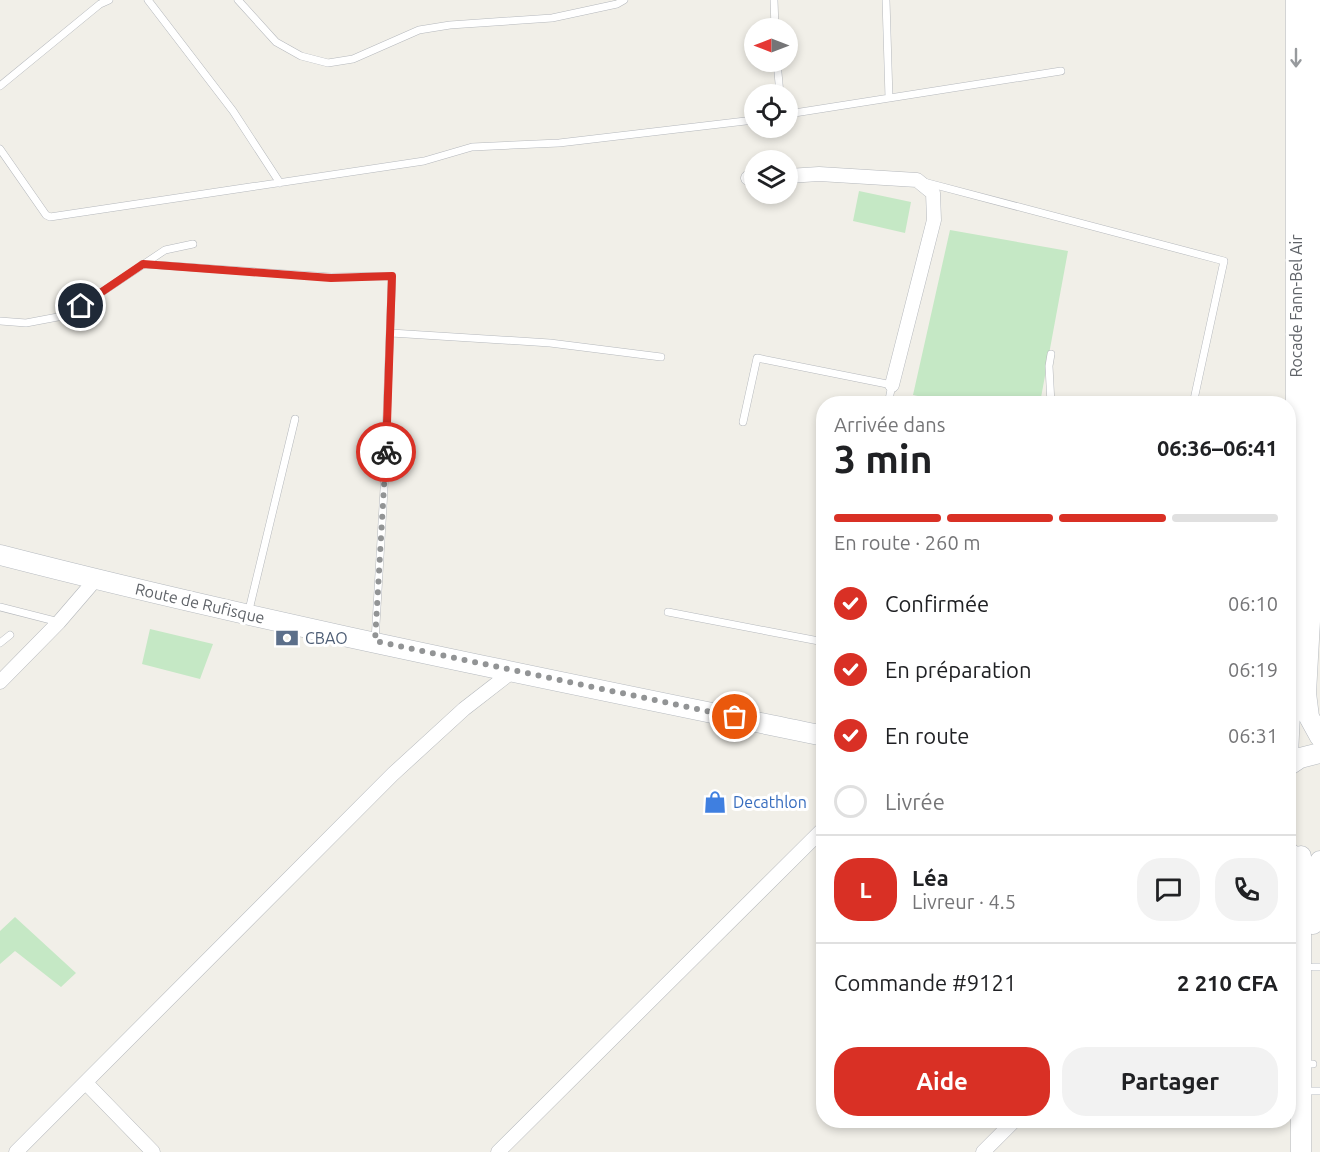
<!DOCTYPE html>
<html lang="fr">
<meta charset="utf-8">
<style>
:root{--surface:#fff;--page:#f2f2f2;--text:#202124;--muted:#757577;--line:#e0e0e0;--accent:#d93025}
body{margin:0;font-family:Ubuntu,sans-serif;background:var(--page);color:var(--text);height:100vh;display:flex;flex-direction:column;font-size:22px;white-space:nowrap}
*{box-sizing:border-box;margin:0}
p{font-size:20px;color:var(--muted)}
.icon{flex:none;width:33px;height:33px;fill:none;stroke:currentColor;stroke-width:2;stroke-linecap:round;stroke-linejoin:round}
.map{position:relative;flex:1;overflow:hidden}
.panel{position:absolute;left:816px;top:396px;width:480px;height:732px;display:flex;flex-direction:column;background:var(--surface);border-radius:24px;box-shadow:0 3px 9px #0003}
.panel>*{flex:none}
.needle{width:39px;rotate:270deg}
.fabs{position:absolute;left:744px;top:18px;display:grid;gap:12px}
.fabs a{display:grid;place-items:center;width:54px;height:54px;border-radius:50%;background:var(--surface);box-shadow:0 3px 9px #0003;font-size:30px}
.pin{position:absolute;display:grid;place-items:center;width:51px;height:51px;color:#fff;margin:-26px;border:3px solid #fff;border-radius:50%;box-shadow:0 2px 6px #0007}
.courier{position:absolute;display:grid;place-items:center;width:60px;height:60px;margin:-30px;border:4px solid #d93025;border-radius:50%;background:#fff;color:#222;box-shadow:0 2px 8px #0007}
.summary em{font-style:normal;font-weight:700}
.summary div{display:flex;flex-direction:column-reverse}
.summary{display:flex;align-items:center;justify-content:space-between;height:102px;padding:0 18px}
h1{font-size:39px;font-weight:700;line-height:45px}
.bar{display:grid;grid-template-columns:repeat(4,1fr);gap:9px 6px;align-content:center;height:72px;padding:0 18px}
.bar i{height:8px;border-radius:4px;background:var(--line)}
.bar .current{background:var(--accent)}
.bar p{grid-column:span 4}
.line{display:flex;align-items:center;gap:15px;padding:0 18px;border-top:2px solid var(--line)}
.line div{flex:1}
.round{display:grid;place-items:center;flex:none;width:63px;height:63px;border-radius:24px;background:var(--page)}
ol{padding:0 18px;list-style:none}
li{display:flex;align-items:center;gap:18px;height:66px}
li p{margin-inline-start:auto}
li .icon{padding:6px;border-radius:50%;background:var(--accent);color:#fff;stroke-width:4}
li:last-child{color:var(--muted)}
li i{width:33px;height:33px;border:3px solid var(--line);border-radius:50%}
.primary-button{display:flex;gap:12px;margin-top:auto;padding:12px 18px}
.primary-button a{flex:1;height:69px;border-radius:24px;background:var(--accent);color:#fff;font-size:24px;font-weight:700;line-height:69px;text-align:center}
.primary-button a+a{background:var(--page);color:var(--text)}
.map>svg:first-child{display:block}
.green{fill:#c5e8c5}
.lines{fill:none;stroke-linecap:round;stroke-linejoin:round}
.lane-casing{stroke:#b5b8bc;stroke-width:8}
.street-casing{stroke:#b5b8bc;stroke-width:15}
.secondary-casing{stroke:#b6babf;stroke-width:21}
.lane{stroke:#fff;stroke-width:7}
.street{stroke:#fff;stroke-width:14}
.secondary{stroke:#fff;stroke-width:20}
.oneway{stroke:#979a9d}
.done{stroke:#929495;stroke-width:6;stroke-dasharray:0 10.8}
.route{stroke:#d93025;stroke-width:8}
.labels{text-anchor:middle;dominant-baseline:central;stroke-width:6;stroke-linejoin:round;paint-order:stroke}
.street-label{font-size:16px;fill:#5f6368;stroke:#fff}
.service-label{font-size:16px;fill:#4e5e75;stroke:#fff;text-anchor:start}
.shop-label{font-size:16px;fill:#366cbe;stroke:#fff;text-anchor:start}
</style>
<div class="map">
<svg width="1320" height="1152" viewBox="0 0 1320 1152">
<rect width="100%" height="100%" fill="#f1efe8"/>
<!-- green -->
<path class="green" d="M859,191L911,202L905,233L853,221Z
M950,230L1068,251L1040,403H951L913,395Z
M150,629L213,644L200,679L142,664Z
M15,917L76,973L61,987L15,951L0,964V931Z"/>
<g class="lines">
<!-- lane casing -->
<g class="lane-casing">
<path id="lane" d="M148,0L233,111L280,183
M238,0L276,42L301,56L328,63L353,59L419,30L450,25L552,18L617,4L624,0
M774,0L775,28
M886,0L889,98
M777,62L780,94
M0,86L100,4L109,0
M788,114L1061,71
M0,149L46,215L50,217L424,161L472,147L559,143L754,120
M924,182L1224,261L1193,404
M143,264L331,277L392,276L384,489L375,641
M0,321L26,323L63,316L81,306L165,250L193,244
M391,333L550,343L661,357
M1051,354L1049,366L1051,404
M743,422L757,358L892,385L888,404
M0,607L59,622
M668,612L824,642
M248,614L295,419
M0,643L10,635
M1313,967H1320
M1288,1064H1313
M1302,1091H1320"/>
</g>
<!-- street casing -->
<g class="street-casing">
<path id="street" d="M788,176L819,174L917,180L933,193L934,220L892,385
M748,178L754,177
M0,682L59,622L96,579
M1288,854L1292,851
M86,1083L153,1152
M16,1152L393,774L464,709L513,671
M498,1152L824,828
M983,1152L1015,1120"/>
</g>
<!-- secondary casing -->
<g class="secondary-casing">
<path id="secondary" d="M1312,0L1313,568L1306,693L1309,717L1320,737
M0,555C272,625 548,679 824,736
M1288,755L1296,588V0
M1288,766L1300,758L1320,753
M1313,924L1320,861
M1301,1152V856"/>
</g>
<!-- lane -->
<use href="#lane" class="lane"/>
<!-- street -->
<use href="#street" class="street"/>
<!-- secondary -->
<use href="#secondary" class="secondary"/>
</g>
<!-- one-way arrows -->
<defs><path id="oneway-shaft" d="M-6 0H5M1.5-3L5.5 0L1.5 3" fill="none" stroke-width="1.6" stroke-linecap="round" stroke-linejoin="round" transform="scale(1.5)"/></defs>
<use class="oneway" href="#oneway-shaft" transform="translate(1296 58) rotate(90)"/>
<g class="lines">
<!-- done -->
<path class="done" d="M386,452L375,641L735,717"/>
<!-- route -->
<path class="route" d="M81,306L143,264L331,278L392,276L386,452"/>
</g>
<!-- icons -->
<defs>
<g id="bank-bare" transform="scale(1.8)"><path d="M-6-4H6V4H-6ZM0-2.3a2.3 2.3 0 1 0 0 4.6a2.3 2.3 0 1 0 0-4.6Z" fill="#5c6f8a" stroke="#fff" stroke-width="2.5" paint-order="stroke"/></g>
<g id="shop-bare" transform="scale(1.8)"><path d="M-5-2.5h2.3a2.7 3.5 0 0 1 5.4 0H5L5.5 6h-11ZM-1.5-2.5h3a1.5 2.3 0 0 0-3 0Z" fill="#3f7fe0" stroke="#fff" stroke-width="2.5" paint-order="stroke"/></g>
</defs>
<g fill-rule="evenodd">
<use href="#bank-bare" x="287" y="638"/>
<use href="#shop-bare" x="715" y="802"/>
</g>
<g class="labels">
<!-- street labels -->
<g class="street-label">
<text transform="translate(1296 306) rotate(-90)">Rocade Fann-Bel Air</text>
<text transform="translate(200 603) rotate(13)">Route de Rufisque</text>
</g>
<!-- service labels -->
<g class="service-label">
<text x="305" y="638">CBAO</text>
</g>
<!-- shop labels -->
<g class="shop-label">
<text x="733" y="802">Decathlon</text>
</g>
</g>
</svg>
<div class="fabs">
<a><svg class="needle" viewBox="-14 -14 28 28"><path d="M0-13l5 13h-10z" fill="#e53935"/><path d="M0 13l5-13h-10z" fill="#757577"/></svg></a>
<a><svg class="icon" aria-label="locate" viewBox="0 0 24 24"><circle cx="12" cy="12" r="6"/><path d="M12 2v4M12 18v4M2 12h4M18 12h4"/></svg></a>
<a><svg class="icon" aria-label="layers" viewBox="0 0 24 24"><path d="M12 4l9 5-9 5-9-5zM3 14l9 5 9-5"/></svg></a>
</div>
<div class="pin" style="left:735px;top:717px;background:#ea580c"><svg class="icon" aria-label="bag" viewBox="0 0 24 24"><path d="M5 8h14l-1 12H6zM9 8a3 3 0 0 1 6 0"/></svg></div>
<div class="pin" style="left:81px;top:306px;background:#1f2937"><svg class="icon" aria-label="home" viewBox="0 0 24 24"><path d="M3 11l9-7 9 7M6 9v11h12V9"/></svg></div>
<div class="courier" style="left:386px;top:452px"><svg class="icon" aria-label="bike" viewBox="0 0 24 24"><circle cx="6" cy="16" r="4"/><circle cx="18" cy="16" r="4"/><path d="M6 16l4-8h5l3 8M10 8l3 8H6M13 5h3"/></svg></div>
<section class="panel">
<div class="summary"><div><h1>3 min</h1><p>Arrivée dans</p></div><em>06:36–06:41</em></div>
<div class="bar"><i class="current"></i><i class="current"></i><i class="current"></i><i></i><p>En route · 260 m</p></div>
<ol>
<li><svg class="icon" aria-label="check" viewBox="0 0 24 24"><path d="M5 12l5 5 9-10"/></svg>Confirmée<p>06:10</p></li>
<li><svg class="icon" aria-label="check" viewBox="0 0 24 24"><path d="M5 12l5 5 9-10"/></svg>En préparation<p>06:19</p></li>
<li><svg class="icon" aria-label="check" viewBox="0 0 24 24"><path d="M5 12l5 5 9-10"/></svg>En route<p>06:31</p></li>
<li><i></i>Livrée</li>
</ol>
<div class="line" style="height:108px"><b class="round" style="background:var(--accent);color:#fff">L</b><div><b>Léa</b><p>Livreur · 4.5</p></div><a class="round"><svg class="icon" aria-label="chat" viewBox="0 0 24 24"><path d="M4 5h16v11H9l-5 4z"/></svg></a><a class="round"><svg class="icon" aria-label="phone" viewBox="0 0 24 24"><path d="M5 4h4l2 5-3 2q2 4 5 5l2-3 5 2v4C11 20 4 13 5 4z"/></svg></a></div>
<div class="line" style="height:78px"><div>Commande #9121</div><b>2 210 CFA</b></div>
<div class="primary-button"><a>Aide</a><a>Partager</a></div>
</section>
</div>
